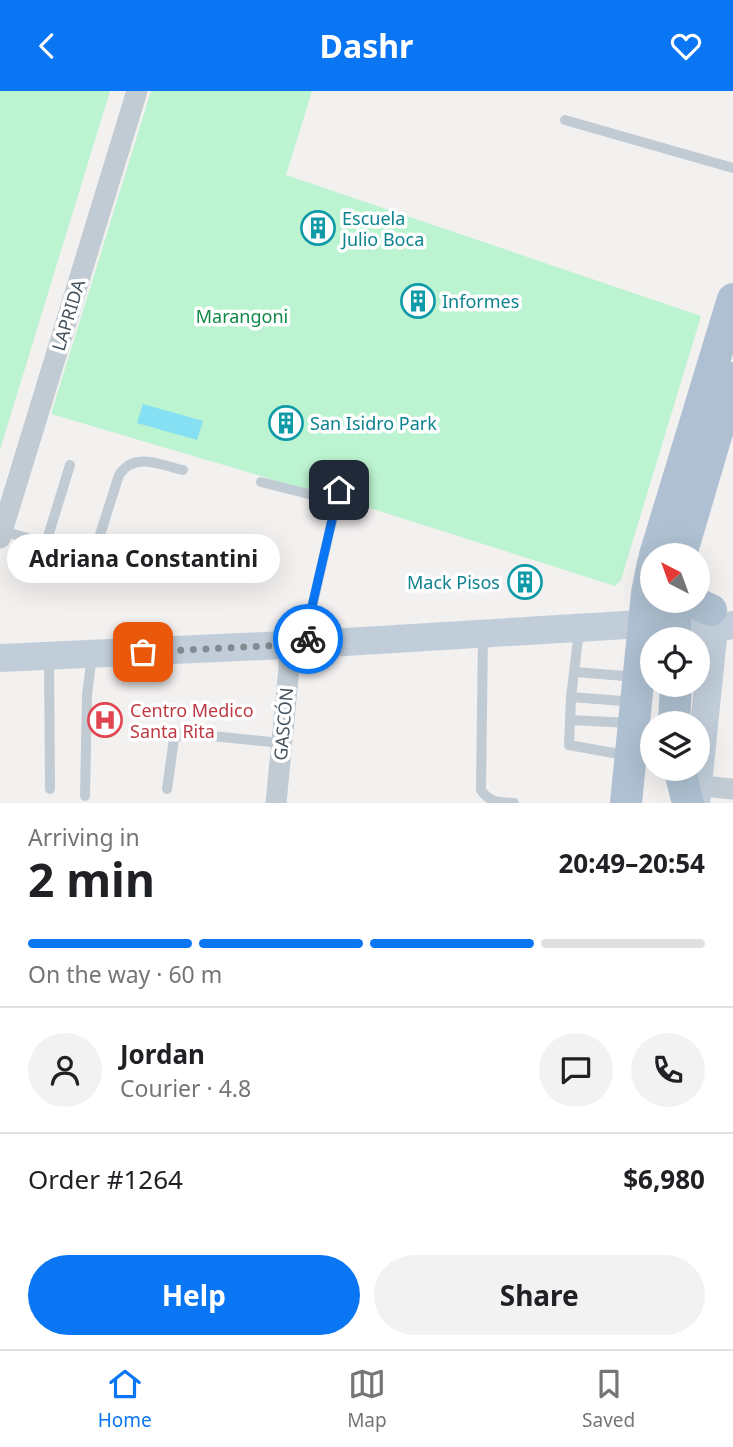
<!DOCTYPE html>
<meta charset="utf-8">
<style>
:root{--surface:#fff;--page:#f2f2f2;--text:#202124;--muted:#757577;--line:#e0e0e0;--accent:#0a76f3}
body{margin:0;font-family:"Noto Sans",sans-serif;background:var(--page);color:var(--text);height:100vh;display:flex;flex-direction:column;font-size:26px;white-space:nowrap}
*{box-sizing:border-box;margin:0}
p{font-size:23px;color:var(--muted)}
.icon{flex:none;width:38px;height:38px;fill:none;stroke:currentColor;stroke-width:2;stroke-linecap:round;stroke-linejoin:round}
.map{position:relative;height:712px;overflow:hidden}
.sheet{display:flex;flex-direction:column;background:var(--surface);flex:1}
.sheet>*{flex:none}
.needle{width:46px;rotate:319deg}
.controls{position:absolute;left:640px;top:452px;display:grid;gap:14px}
.controls a{display:grid;place-items:center;width:70px;height:70px;border-radius:50%;background:var(--surface);box-shadow:0 7px 28px #0002;font-size:35px}
.pin{position:absolute;display:grid;place-items:center;width:60px;height:60px;color:#fff;margin:-30px;border-radius:14px;box-shadow:0 4px 10px #0006}
.courier{position:absolute;display:grid;place-items:center;width:70px;height:70px;margin:-35px;border:5px solid #0a76f3;border-radius:50%;background:#fff;color:#222;box-shadow:0 2px 9px #0007}
.bubble{position:absolute;height:49px;border-radius:24px;background:var(--surface);box-shadow:0 7px 28px #0002;font-size:23px;font-weight:700;line-height:49px;text-align:center}
.headline em{font-style:normal;font-weight:700}
.headline div{display:flex;flex-direction:column-reverse}
.headline{display:flex;align-items:center;justify-content:space-between;height:119px;padding:0 28px}
h1{font-size:46px;font-weight:700;line-height:52px}
.bar{display:grid;grid-template-columns:repeat(4,1fr);gap:10px 7px;align-content:center;height:84px;padding:0 28px}
.bar i{height:9px;border-radius:5px;background:var(--line)}
.bar .current{background:var(--accent)}
.bar p{grid-column:span 4}
.line{display:flex;align-items:center;gap:18px;padding:0 28px;border-top:2px solid var(--line)}
.line div{flex:1}
.round{display:grid;place-items:center;flex:none;width:74px;height:74px;border-radius:37px;background:var(--page)}
.cta{display:flex;gap:14px;margin-top:auto;padding:14px 28px}
.cta a{flex:1;height:80px;border-radius:42px;background:var(--accent);color:#fff;font-size:28px;font-weight:700;line-height:80px;text-align:center}
.cta a+a{background:var(--page);color:var(--text)}
header{display:flex;justify-content:space-between;align-items:center;height:91px;padding:0 28px;background:var(--accent);color:#fff;font-size:32px;font-weight:700}
.menu{display:flex;justify-content:space-around;align-items:center;height:98px;border-top:2px solid var(--line);background:var(--surface);font-size:19px;color:var(--muted)}
.menu a{display:grid;justify-items:center;gap:4px}
.menu .current{color:var(--accent)}
.map>svg:first-child{display:block}
.green{fill:#bcf3d0}
.water{fill:#85e0f3}
.lines{fill:none;stroke-linecap:round;stroke-linejoin:round}
.lane{stroke:#c0cbd3;stroke-width:10}
.street{stroke:#c0cbd3;stroke-width:21}
.secondary{stroke:#c1ceda;stroke-width:28}
.primary{stroke:#aec0d1;stroke-width:32}
.done{stroke:#838b92;stroke-width:7;stroke-dasharray:0 12.6}
.route{stroke:#0a76f3;stroke-width:9}
.labels{text-anchor:middle;dominant-baseline:central;stroke-width:7;stroke-linejoin:round;paint-order:stroke}
.culture-label{font-size:18px;fill:#0d838f;stroke:#fff;text-anchor:start}
.street-label{font-size:18px;fill:#46545f;stroke:#fff}
.park-label{font-size:18px;fill:#0f8848;stroke:#fff}
.health-label{font-size:18px;fill:#be3a42;stroke:#fff;text-anchor:start}
</style>
<header><svg class="icon" aria-label="back" viewBox="0 0 24 24"><path d="M15 5l-7 7 7 7"/></svg>Dashr<svg class="icon" aria-label="heart" viewBox="0 0 24 24"><path d="M12 20l-8-8c-3-5 5-10 8-4 3-6 11-1 8 4z"/></svg></header>
<div class="map">
<svg width="733" height="712" viewBox="0 0 733 712">
<rect width="100%" height="100%" fill="#f3f0f0"/>
<!-- green -->
<path class="green" d="M0,0H110L0,359Z
M151,0H312L286,84L701,225L621,489L615,495L376,419L51,323Z"/>
<!-- water -->
<path class="water" d="M143,313L203,330L197,349L137,332Z"/>
<g class="lines">
<!-- lane -->
<path class="lane" d="M565,29L733,77
M261,391L336,410
M2,440L46,452V462C53,467 76,479 84,476C85,476 91,470 92,469L119,384C135,360 160,374 183,379
M46,452L70,374
M579,540L571,606L569,654L630,665
M483,543L481,699C490,712 499,711 514,712
M307,550L310,525L339,399
M49,566L50,698
M576,581L636,586
M571,606L635,611
M571,629L631,632
M167,698L174,648L183,642L281,652
M85,705L87,604L92,564"/>
<!-- street -->
<path class="street" d="M0,447L137,0
M683,693L733,698
M276,712L289,577V554"/>
<!-- secondary -->
<path class="secondary" d="M0,567L329,552L675,531L714,537L733,534
M696,712L714,537"/>
<!-- primary -->
<path class="primary" d="M655,464L733,208
M681,464L733,287
M675,509V548
M689,509L711,519
M674,632L676,593
M679,677L688,712
M626,712L647,502L653,472"/>
</g>
<g class="lines">
<!-- done -->
<path class="done" d="M143,561L307,553L308,548"/>
<!-- route -->
<path class="route" d="M308,548L310,524L339,399"/>
</g>
<!-- icons -->
<defs>
<g id="building-ring" transform="scale(1.75)"><circle r="9.5" fill="#fff" stroke="#0f9aa8" stroke-width="1.5"/><path d="M-4-6H4V6H1V3H-1V6H-4ZM-2.5-4.3h1.7v1.8h-1.7ZM.8-4.3h1.7v1.8H.8ZM-2.5-1h1.7V.8h-1.7ZM.8-1h1.7V.8H.8Z" fill="#0f9aa8"/></g>
<g id="hospital-ring" transform="scale(1.75)"><circle r="9.5" fill="#fff" stroke="#e0444e" stroke-width="1.5"/><path d="M-5-5h3v3.5h4V-5h3V5h-3V1.5h-4V5h-3Z" fill="#e0444e"/></g>
</defs>
<g fill-rule="evenodd">
<use href="#building-ring" x="318" y="137"/>
<use href="#building-ring" x="418" y="210"/>
<use href="#building-ring" x="286" y="332"/>
<use href="#building-ring" x="525" y="491"/>
<use href="#hospital-ring" x="105" y="629"/>
</g>
<g class="labels">
<!-- culture labels -->
<g class="culture-label">
<text x="342" y="127">Escuela<tspan x="342" dy="21">Julio Boca</tspan></text>
<text x="442" y="210">Informes</text>
<text x="310" y="332">San Isidro Park</text>
<text x="500" y="491" text-anchor="end">Mack Pisos</text>
</g>
<!-- street labels -->
<g class="street-label">
<text transform="translate(68 224) rotate(-73)">LAPRIDA</text>
<text transform="translate(283 633) rotate(-85)">GASCÓN</text>
</g>
<!-- park labels -->
<g class="park-label">
<text x="242" y="225">Marangoni</text>
</g>
<!-- health labels -->
<g class="health-label">
<text x="130" y="619">Centro Medico<tspan x="130" dy="21">Santa Rita</tspan></text>
</g>
</g>
</svg>
<div class="controls">
<a><svg class="needle" viewBox="-14 -14 28 28"><path d="M0-13l5 13h-10z" fill="#e53935"/><path d="M0 13l5-13h-10z" fill="#757577"/></svg></a>
<a><svg class="icon" aria-label="locate" viewBox="0 0 24 24"><circle cx="12" cy="12" r="6"/><path d="M12 2v4M12 18v4M2 12h4M18 12h4"/></svg></a>
<a><svg class="icon" aria-label="layers" viewBox="0 0 24 24"><path d="M12 4l9 5-9 5-9-5zM3 14l9 5 9-5"/></svg></a>
</div>
<div class="pin" style="left:143px;top:561px;background:#ea580c"><svg class="icon" aria-label="bag" viewBox="0 0 24 24"><path d="M5 8h14l-1 12H6zM9 8a3 3 0 0 1 6 0"/></svg></div>
<div class="pin" style="left:339px;top:399px;background:#1f2937"><svg class="icon" aria-label="home" viewBox="0 0 24 24"><path d="M3 11l9-7 9 7M6 9v11h12V9"/></svg></div>
<div class="courier" style="left:308px;top:548px"><svg class="icon" aria-label="bike" viewBox="0 0 24 24"><circle cx="6" cy="16" r="4"/><circle cx="18" cy="16" r="4"/><path d="M6 16l4-8h5l3 8M10 8l3 8H6M13 5h3"/></svg></div>
<div class="bubble" style="left:7px;top:443px;width:273px">Adriana Constantini</div>
</div>
<section class="sheet">
<div class="headline"><div><h1>2 min</h1><p>Arriving in</p></div><em>20:49–20:54</em></div>
<div class="bar"><i class="current"></i><i class="current"></i><i class="current"></i><i></i><p>On the way · 60 m</p></div>
<div class="line" style="height:126px"><a class="round"><svg class="icon" aria-label="person" viewBox="0 0 24 24"><circle cx="12" cy="8" r="4"/><path d="M4 21q1-7 8-7t8 7"/></svg></a><div><b>Jordan</b><p>Courier · 4.8</p></div><a class="round"><svg class="icon" aria-label="chat" viewBox="0 0 24 24"><path d="M4 5h16v11H9l-5 4z"/></svg></a><a class="round"><svg class="icon" aria-label="phone" viewBox="0 0 24 24"><path d="M5 4h4l2 5-3 2q2 4 5 5l2-3 5 2v4C11 20 4 13 5 4z"/></svg></a></div>
<div class="line" style="height:91px"><div>Order #1264</div><b>$6,980</b></div>
<div class="cta"><a>Help</a><a>Share</a></div>
</section>
<nav class="menu">
<a class="current"><svg class="icon" aria-label="home" viewBox="0 0 24 24"><path d="M3 11l9-7 9 7M6 9v11h12V9"/></svg>Home</a>
<a><svg class="icon" aria-label="map" viewBox="0 0 24 24"><path d="M3 6l6-2 6 2 6-2v14l-6 2-6-2-6 2zM9 4v14M15 6v14"/></svg>Map</a>
<a><svg class="icon" aria-label="saved" viewBox="0 0 24 24"><path d="M7 4h10v16l-5-4-5 4z"/></svg>Saved</a>
</nav>
